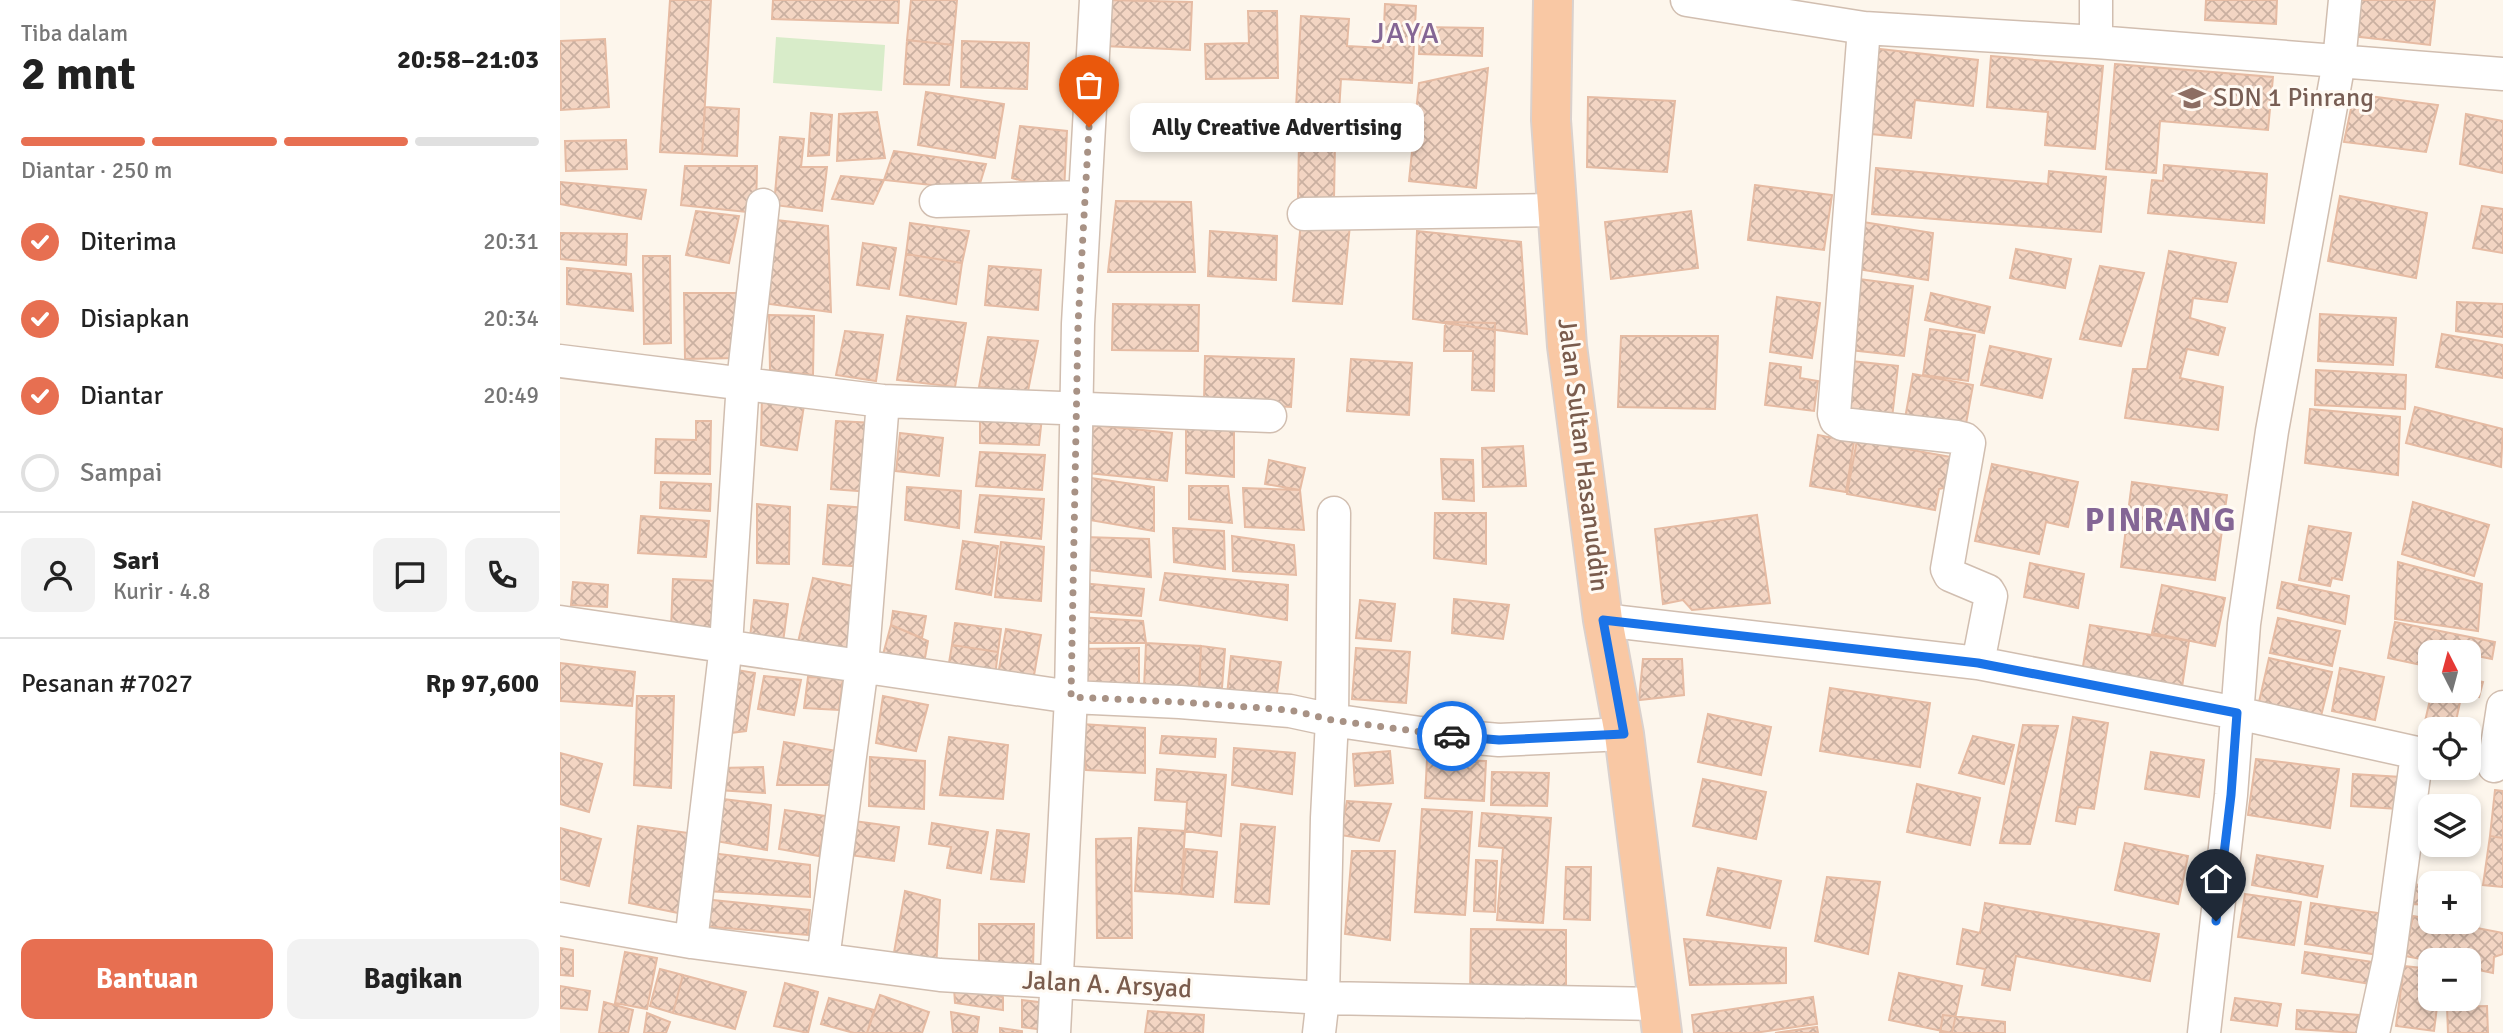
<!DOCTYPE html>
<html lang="id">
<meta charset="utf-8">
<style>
:root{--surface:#fff;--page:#f2f2f2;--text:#222;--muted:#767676;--line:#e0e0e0;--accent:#e76f51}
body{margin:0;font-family:Signika,sans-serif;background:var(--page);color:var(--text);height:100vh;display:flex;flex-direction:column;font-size:26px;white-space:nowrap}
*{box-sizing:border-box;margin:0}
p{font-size:23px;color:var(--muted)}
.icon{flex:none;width:38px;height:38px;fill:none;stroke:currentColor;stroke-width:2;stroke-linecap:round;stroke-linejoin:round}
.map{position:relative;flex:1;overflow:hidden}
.side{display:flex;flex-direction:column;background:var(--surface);width:560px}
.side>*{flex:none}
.needle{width:46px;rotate:354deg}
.controls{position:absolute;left:1858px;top:640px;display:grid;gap:14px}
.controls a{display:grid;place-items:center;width:63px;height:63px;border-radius:14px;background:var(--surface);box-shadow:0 4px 10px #0003;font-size:35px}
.pin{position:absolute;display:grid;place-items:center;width:60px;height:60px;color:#fff;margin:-72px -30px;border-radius:50% 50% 50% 0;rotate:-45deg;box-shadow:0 0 7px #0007}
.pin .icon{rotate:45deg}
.courier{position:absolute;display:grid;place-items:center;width:70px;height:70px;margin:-35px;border:5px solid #1a73e8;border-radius:50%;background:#fff;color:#222;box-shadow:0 2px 9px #0007}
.bubble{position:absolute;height:49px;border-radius:14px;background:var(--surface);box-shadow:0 4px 10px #0003;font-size:23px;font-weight:700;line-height:49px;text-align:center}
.head em{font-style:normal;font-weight:700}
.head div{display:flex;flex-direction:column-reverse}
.head{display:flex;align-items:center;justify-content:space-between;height:119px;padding:0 21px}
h1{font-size:46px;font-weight:700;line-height:52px}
.bar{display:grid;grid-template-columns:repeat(4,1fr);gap:10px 7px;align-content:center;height:84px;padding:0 21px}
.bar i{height:9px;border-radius:5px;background:var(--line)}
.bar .selected{background:var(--accent)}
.bar p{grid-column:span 4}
.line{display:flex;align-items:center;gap:18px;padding:0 21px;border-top:2px solid var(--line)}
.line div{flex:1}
.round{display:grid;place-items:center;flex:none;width:74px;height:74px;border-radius:14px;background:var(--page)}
ol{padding:0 21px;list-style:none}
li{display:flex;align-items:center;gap:21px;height:77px}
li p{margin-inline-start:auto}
li .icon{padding:7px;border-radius:50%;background:var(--accent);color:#fff;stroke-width:4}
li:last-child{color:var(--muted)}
li i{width:38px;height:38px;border:4px solid var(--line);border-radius:50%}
.button{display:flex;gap:14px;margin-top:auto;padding:14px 21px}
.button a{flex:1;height:80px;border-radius:14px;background:var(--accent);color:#fff;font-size:28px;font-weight:700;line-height:80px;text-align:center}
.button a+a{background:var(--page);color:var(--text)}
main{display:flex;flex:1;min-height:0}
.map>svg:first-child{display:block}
.pitch{fill:#d8ecc9}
.building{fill:url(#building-cross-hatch);stroke:#e6bba3;stroke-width:2}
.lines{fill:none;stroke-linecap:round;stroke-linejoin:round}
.minor-casing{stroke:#d1beb0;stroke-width:35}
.trunk-casing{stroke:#dad1cd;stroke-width:42}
.minor{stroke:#fff;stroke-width:32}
.trunk{stroke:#f9c8a4;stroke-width:38}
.done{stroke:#a89285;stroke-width:7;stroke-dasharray:0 12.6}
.route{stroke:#1a73e8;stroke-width:9}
.labels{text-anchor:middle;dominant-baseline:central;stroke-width:6;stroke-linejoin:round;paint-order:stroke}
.education-label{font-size:26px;fill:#785e54;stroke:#fffaf3;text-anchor:start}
.street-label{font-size:26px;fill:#7a5c4d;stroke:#fffaf3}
.quarter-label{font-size:30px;letter-spacing:2px;fill:#846695;stroke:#fffaf3}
.district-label{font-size:33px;font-weight:bold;letter-spacing:2px;fill:#846695;stroke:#fffaf3}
</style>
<main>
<section class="side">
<div class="head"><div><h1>2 mnt</h1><p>Tiba dalam</p></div><em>20:58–21:03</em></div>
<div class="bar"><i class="selected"></i><i class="selected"></i><i class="selected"></i><i></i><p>Diantar · 250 m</p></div>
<ol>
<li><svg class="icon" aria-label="check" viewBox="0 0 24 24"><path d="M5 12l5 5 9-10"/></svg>Diterima<p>20:31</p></li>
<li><svg class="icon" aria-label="check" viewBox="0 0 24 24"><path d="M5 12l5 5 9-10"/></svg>Disiapkan<p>20:34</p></li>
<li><svg class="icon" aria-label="check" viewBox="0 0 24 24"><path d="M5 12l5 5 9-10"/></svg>Diantar<p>20:49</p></li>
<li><i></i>Sampai</li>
</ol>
<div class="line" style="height:126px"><a class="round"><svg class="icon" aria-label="person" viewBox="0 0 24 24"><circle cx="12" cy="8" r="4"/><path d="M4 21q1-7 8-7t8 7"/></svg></a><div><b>Sari</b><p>Kurir · 4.8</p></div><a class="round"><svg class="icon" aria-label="chat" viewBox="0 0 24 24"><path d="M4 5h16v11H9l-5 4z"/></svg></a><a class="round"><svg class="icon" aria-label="phone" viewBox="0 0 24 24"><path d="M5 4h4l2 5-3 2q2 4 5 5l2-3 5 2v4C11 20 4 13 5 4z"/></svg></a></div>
<div class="line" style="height:91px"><div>Pesanan #7027</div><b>Rp 97,600</b></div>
<div class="button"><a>Bantuan</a><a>Bagikan</a></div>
</section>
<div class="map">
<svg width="1943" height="1033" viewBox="0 0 1943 1033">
<defs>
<pattern id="building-cross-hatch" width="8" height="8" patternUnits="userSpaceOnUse" patternTransform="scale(1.75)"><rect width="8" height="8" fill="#f3d5c3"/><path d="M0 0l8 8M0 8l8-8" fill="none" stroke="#cab0a1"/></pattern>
</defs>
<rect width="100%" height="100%" fill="#fdf6ec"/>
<!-- pitch -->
<path class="pitch" d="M216,37L325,45L322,91L213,83Z"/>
<!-- building -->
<path class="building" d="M110,0H151L142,154L100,152Z
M213,0H339L338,23L212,19Z
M351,0H397L393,45L347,40Z
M547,0L632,2L630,50L544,46Z
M1646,0H1717L1716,24L1645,20Z
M1796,0H1875L1870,45L1792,36Z
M825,4L856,6L852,83L781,79L778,129L735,126L741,16L789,19L787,46L823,48Z
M688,11H717L718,78L646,79L645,44L689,43Z
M860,27L923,28L922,56L859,54Z
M45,39L49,107L1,110L0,41Z
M347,40L393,45L389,85L344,84Z
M402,41L469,43L467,89L401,87Z
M1311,48L1418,60L1413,106L1355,100L1351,138L1301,133Z
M1431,56L1543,66L1535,149L1485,145L1488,112L1427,107Z
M1555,64L1713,77L1708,130L1600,121L1596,173L1546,169Z
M928,68L916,188L849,181L859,83Z
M366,92L444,104L435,158L358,145Z
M1794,94L1878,105L1866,152L1784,142Z
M1028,97L1115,101L1107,172L1027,167Z
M145,107L179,109L177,156L142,154Z
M317,112L325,158L277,161L279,114Z
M251,113L272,115L269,155L248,156Z
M1906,114L1943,121V173L1900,164Z
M460,126L507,131L504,192L452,178Z
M220,137L244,139L241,167H267L262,211L214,205Z
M66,140L67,169L6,171L5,141Z
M739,141L775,143L774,200H738Z
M334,151L426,164L418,190L324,180Z
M1604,165L1707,174L1704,223L1588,213L1592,180L1603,181Z
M125,166H197L196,213L121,205Z
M1316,168L1488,184L1489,171L1546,177L1541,232L1312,214Z
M281,176L324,180L313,204L272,199Z
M0,182L86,190L81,219L0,204Z
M1195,185L1272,195L1264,250L1188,240Z
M1780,196L1867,213L1856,278L1768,261Z
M556,201L631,202L635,272H548Z
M1922,206L1943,209V253L1913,248Z
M136,211L179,216L169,263L126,255Z
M1131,211L1138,268L1051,279L1045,222Z
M216,220L268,226L271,312L209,304Z
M741,222L790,225L782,304L733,301Z
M1303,222L1373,233L1368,280L1297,269Z
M350,223L409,231L402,263L346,254Z
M650,231L717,236L716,280L648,276Z
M857,231L961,242L967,334L853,319Z
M0,233L67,234L66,265L0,259Z
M303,243L336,248L329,289L297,285Z
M1456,249L1511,259L1505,288L1450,278Z
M1609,251L1676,263L1667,302L1633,298L1630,318L1665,328L1658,355L1627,349L1620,378L1663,387L1658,430L1565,418L1573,369H1587Z
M346,254L402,263L396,304L340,295Z
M83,256H110L111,343L84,344Z
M429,266L481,270L478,310L425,305Z
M1540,266L1584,273L1561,346L1520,339Z
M7,268L71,274L73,311L7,304Z
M1299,279L1353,286L1344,356L1290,350Z
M124,293H178V358L125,359Z
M1371,293L1430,307L1424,333L1365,320Z
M1217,297L1260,303L1252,358L1210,352Z
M1897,302L1943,304V337L1896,331Z
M553,304L639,305L638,351L552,350Z
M1760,314L1836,318L1833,365L1758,361Z
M209,315L254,316L253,375L210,370Z
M347,316L406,323L395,387L337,380Z
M885,322L935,323L934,391L912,390L913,351H884Z
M1370,329L1415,335L1408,381L1363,375Z
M285,331L323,335L316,381L276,375Z
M1882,334L1943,345V378L1876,367Z
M1061,336H1158L1155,409L1058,407Z
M428,337L478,341L468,391L419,387Z
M1430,346L1491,359L1482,398L1421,385Z
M645,356L734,359L731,407L644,402Z
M791,359L852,363L849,415L787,411Z
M1291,361L1338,366L1332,418L1286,408Z
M1210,363L1241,367L1240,378L1258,381L1254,411L1205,405Z
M1756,370L1846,375L1845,409L1755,405Z
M1353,374L1413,385L1404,435L1344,424Z
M202,392L245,399L237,450L201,445Z
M1855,407L1943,429L1941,467L1846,443Z
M1750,409L1840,417L1838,475L1745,463Z
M420,412L482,417L479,445L420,443Z
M136,421H151L150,474L95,473L96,439L136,440Z
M276,421L315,423L311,492L271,489Z
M533,425L612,433L607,481L528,473Z
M626,425L674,428V477L626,473Z
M340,433L383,438L379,476L336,471Z
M1258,435L1294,442L1286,492L1250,486Z
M1297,440L1402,459L1399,477L1387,475L1384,488L1379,489L1375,510L1287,494Z
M963,446L966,486L923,487L922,448Z
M420,452L485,455L482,490L416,486Z
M881,459L913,460L914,501L883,499Z
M709,460L745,468L740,490L705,484Z
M1432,464L1518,482L1508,527L1486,522L1479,554L1415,541Z
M531,478L594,487V531L524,519Z
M101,482L151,484L150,511L100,508Z
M1572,482L1667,495L1655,580L1561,567Z
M629,486H668L672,523L629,519Z
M347,487L401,491L399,528L345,520Z
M683,488L740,490L744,530L685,527Z
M420,495L484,499L481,539L415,532Z
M1853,502L1929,525L1914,576L1842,554Z
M197,504L230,507L229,564L197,563Z
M268,505L307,508L305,567L263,564Z
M875,513H926V564L874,558Z
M1197,515L1210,603L1132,610L1123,600L1103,604L1095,529Z
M81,516L149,521L146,557L78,553Z
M1749,526L1791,533L1782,580L1772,578L1770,586L1739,580Z
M613,528L664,531L665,569L614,562Z
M672,536L734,545L736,575L673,571Z
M524,537L589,539L591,577L521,569Z
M403,541L438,546L431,595L396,589Z
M441,542L484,547L481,601L435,597Z
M1838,562L1922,584L1918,631L1835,619Z
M1470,563L1524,574L1518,608L1464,597Z
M605,573L728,585L727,620L600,600Z
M253,578L298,587L286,662L236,651Z
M113,579L157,581L156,629L111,628Z
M13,582L48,585L47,607L11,605Z
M1722,582L1789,596L1785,624L1717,608Z
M521,583L584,589L581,616L519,611Z
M1602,585L1665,598L1655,646L1592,633Z
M894,599L949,605L943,639L892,633Z
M194,600L228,604L222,650L189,647Z
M800,600L835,604L831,641L796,638Z
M333,611L366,616L362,638L331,625Z
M518,617L583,621L586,643H520Z
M1718,618L1780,631L1772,666L1710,653Z
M1835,622L1935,642L1932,659L1912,655L1909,668V653H1871V667L1828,658Z
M395,623L441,629L438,652L392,645Z
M331,625L368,641L363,669L321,662Z
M1530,625L1629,641L1622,687L1522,672Z
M446,629L481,635L473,681L438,675Z
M586,643L641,646L639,690L584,688Z
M392,645L438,652L435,676L388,669Z
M641,646L665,649L661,701L639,699Z
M579,648V698L519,689L520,649Z
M796,648L850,652L846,703L792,699Z
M671,656L721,662L716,701L667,695Z
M1709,658L1772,672L1761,716L1699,702Z
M1083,659H1122L1124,695L1079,700Z
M0,663L75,672L72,706L0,701Z
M1780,668L1824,677L1815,720L1772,711Z
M171,669L195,673L186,731L162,734Z
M204,676L241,680L234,715L198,709Z
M248,677L283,678L279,710L244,708Z
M1909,679L1923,682L1919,697L1902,693L1894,730H1863L1872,691H1909Z
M1270,688L1370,703L1360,767L1260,751Z
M77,696H114L111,788L74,785Z
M323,696L368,705L356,751L316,743Z
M1148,714L1211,727L1201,775L1138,762Z
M1513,717L1548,723L1534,809L1518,807L1515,824L1496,821Z
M521,724L585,728V773L526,770Z
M1463,725L1498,726L1470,844L1440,843Z
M602,736L656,739L655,757L600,753Z
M1413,736L1454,745L1444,784L1399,773Z
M389,737L448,745L443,799L380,795Z
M224,742L277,751L271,785H217Z
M674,748L735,753L732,794L672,785Z
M830,751L833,783L795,786L793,754Z
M1591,752L1644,760L1639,797L1585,789Z
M0,753L42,764L29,812L0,804Z
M310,757L365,761L364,809L309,806Z
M867,759L926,761L924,801L865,798Z
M1696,759L1779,769L1770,828L1688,815Z
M203,767L205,793L158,790L160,768Z
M597,769L666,775L661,836L625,831L627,802L595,800Z
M932,772L989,773L987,806L931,805Z
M1793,774L1841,777L1838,809L1791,806Z
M1143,779L1206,792L1196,839L1133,826Z
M1357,784L1420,798L1410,845L1347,832Z
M1935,790L1943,791V838L1930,836Z
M155,798L211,805L207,850L150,840Z
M787,801L831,804L819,841L780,835Z
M862,809L912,812L905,915L855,912Z
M225,810L266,816L259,856L219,849Z
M922,813L991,818L983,923L937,920L943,848L919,846Z
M294,821L339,827L334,861L289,855Z
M372,823L428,832L421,873L387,868L391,847L369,844Z
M681,824L715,827L709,904L675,902Z
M78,826L136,834L128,915L69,903Z
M0,828L41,839L29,886L0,879Z
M579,828L625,831L621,894L575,891Z
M437,830L469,834L464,882L431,879Z
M1930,836L1943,838V887L1923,885Z
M571,838L572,938H537L536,839Z
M1565,843L1628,856L1618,904L1555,890Z
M626,849L657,852L653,897L621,894Z
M792,851H835L830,940L785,934Z
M151,853L250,865V897L146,891Z
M1697,855L1763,866L1757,897L1692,885Z
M916,860L937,861L935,912L914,911Z
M1006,867H1031L1030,920L1004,919Z
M1158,868L1221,881L1210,928L1147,915Z
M1267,877L1320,882L1308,954L1255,941Z
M1851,884L1871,886V905L1850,904Z
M345,891L380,900L376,968L333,958Z
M1685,894L1741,902L1734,945L1678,937Z
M143,899L250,910L248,935L140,926Z
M1425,903L1599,934L1590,981L1456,956L1450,990L1422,985L1425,969L1397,964L1403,929L1420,933Z
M1751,903L1825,914L1819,955L1745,944Z
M1853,916L1871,919V922H1886L1943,933V954L1934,957L1933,973L1909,968V961H1871L1845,956Z
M419,924H474L473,969L419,967Z
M911,929L1006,930V998L910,997Z
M1124,939L1226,948V983L1130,985Z
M0,948L13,950V976L0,975Z
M65,952L97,958L87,1009L55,1003Z
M1745,952L1820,963L1817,985L1742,973Z
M1844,966L1871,969V999H1878L1874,1031L1836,1026Z
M100,969L123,975L113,1013L90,1006Z
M1339,973L1402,986L1392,1033L1329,1020Z
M123,975L186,992L175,1029L113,1013Z
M225,983L258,992L248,1033L214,1026Z
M0,986L30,991L27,1010L0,1008Z
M394,988L443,997V1010L395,1003Z
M320,995L369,1012L362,1033H307Z
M1253,997L1257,1024L1194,1033H1134L1132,1015Z
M269,998L314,1010L307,1033H294L261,1024Z
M1675,998L1721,1004L1717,1026L1671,1020Z
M462,1000L486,1003V1030L462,1027Z
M44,1002L73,1010L68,1033H39Z
M1927,1006L1928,1033H1888L1887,1007Z
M1737,1010L1799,1015L1797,1033L1736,1029Z
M588,1011L644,1015L643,1033H585Z
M391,1012L419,1017L417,1033H393Z
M87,1013L110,1022L106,1033H84Z
M1383,1015L1445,1022V1033H1380Z
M1257,1027L1258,1033H1215Z
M440,1028L462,1031V1033H440Z"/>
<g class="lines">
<!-- minor casing -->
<g class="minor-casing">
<path id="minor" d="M1127,0L1304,28L1536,42L1943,74
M1304,28L1274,414L1276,420L1282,424L1397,437L1405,439L1409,443L1387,569L1390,575L1428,591L1431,596L1418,663
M1536,42V0
M376,201L525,197
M744,214L997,210
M0,361L323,401L710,416
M1043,620L1418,663L1677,713L1871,756
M0,622L511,697L620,702L730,711L772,720L860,733L939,740L1064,734
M1934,766L1943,707
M0,919L131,942L380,975L763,998L1098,1004
M131,942L166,645L183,382L203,205
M263,959L302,666L323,401
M494,1033L511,697L518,324L536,0
M759,1033L763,998L767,818L772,720L774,513
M1644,1033L1671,795L1684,624L1712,431L1779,62L1785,0
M1813,1033L1829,960L1857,754"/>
</g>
<!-- trunk casing -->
<g class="trunk-casing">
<path id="trunk" d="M993,0L991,120L1007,346L1043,620L1064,734L1102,1033"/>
</g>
<!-- minor -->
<use href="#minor" class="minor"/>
<!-- trunk -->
<use href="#trunk" class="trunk"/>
</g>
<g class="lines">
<!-- done -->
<path class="done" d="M529,127L518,324L511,697L620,702L730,710L772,720L892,736"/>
<!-- route -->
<path class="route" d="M892,736L939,740L1064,734L1043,620L1418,663L1677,713L1671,795L1656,921"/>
</g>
<!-- icons -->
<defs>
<g id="school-bare" transform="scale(2.1)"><path d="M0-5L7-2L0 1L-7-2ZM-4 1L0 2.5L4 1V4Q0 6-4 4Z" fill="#8d6e63" stroke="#fffaf3" stroke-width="2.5" paint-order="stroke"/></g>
</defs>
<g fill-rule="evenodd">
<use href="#school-bare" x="1632" y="98"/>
</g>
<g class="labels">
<!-- education labels -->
<g class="education-label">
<text x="1653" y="98">SDN 1 Pinrang</text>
</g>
<!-- street labels -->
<g class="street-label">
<text transform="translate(1023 455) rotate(83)">Jalan Sultan Hasanuddin</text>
<text transform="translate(547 985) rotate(3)">Jalan A. Arsyad</text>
</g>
<!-- quarter labels -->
<g class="quarter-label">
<text x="846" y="33">JAYA</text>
</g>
<!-- district labels -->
<g class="district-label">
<text x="1601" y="520">PINRANG</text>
</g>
</g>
</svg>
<div class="controls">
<a><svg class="needle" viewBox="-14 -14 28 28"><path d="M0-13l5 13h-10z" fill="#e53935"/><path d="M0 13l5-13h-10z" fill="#767676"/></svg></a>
<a><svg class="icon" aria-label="locate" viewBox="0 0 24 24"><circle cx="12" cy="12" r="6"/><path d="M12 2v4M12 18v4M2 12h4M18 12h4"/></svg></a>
<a><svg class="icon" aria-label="layers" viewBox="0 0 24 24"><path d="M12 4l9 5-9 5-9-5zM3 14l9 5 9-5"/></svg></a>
<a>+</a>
<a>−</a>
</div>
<div class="pin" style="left:529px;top:127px;background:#ea580c"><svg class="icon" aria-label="bag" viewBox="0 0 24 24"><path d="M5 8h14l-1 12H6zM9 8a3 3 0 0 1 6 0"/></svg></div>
<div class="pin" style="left:1656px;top:921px;background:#1f2937"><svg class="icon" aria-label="home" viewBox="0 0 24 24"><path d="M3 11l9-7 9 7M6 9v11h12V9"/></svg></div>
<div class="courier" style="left:892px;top:736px"><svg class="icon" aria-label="car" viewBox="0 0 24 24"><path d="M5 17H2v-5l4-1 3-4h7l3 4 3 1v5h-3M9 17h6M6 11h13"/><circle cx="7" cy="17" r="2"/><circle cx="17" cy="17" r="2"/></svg></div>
<div class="bubble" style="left:570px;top:103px;width:294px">Ally Creative Advertising</div>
</div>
</main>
